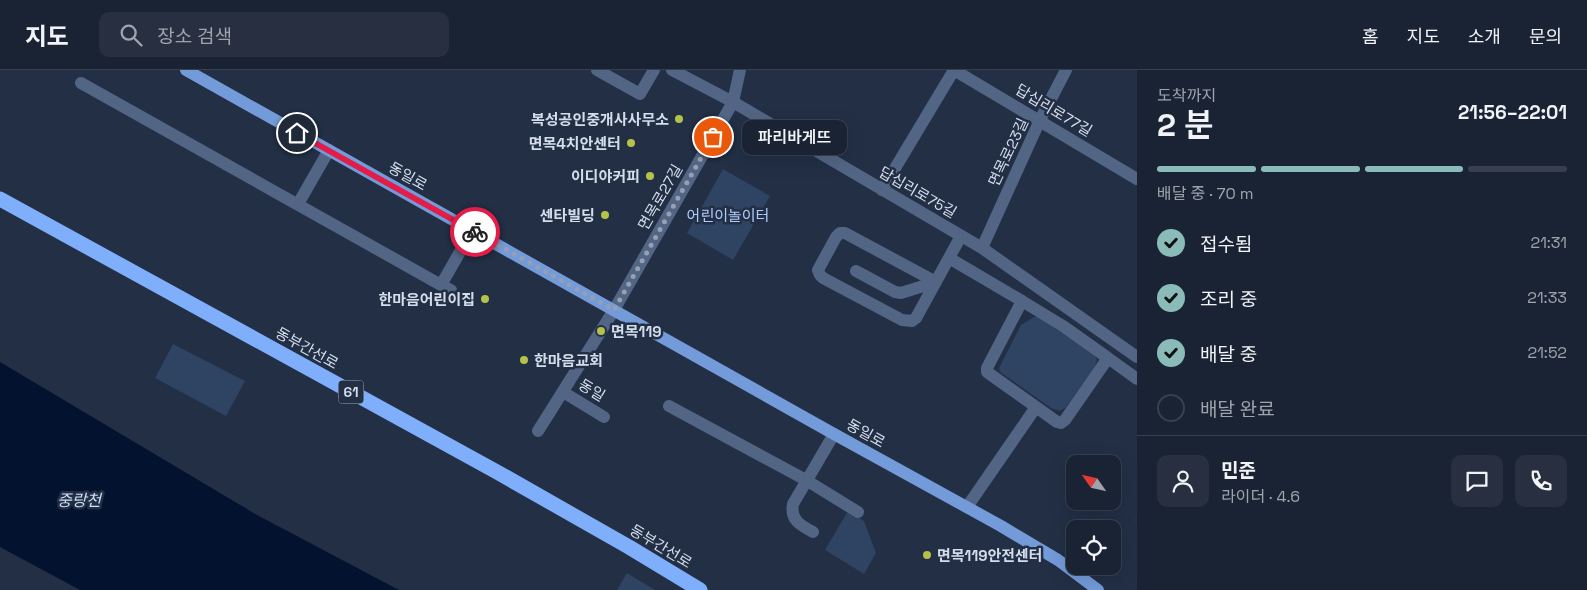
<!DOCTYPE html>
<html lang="ko">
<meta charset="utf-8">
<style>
:root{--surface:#1a2334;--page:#272f40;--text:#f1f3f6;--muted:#9fa4ac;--line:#38404f;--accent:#8bbbb9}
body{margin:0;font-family:"Space Grotesk","Noto Sans KR",sans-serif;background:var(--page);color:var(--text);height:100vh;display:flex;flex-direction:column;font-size:19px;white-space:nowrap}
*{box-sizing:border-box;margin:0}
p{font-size:16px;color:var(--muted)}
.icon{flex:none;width:28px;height:28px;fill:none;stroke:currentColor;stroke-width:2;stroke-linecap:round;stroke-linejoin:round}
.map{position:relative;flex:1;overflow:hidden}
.drawer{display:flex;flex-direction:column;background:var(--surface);width:450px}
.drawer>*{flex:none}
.needle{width:32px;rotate:304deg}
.fabs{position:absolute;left:1066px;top:385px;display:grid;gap:10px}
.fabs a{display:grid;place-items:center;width:55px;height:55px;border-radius:10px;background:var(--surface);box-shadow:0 5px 20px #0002,0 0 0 1px var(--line);font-size:25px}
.pin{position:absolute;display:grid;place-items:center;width:42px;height:42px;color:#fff;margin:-21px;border:2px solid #fff;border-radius:50%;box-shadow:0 1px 5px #0007}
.courier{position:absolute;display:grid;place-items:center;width:50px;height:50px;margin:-25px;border:4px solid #e11d48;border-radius:50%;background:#fff;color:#222;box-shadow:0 1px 6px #0007}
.bubble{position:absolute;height:35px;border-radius:10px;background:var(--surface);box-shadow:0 5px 20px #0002,0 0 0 1px var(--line);font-size:16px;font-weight:600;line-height:35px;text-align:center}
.head em{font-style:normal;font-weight:600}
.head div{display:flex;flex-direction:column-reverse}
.head{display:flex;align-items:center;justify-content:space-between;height:85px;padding:0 20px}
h1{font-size:32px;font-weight:600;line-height:38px}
.bar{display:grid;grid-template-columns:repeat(4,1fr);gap:8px 5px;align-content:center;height:60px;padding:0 20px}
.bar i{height:6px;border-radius:4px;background:var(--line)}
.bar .on{background:var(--accent)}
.bar p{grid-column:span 4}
.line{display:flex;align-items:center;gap:12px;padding:0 20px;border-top:1px solid var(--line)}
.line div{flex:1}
.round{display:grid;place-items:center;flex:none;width:52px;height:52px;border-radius:10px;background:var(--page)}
ol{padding:0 20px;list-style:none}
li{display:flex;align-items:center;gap:15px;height:55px}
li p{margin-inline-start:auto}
li .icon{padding:5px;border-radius:50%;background:var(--accent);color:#111;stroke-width:4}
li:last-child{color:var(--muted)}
li i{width:28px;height:28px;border:2px solid var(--line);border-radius:50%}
header{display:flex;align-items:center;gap:30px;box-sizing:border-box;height:70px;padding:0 25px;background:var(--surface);border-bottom:1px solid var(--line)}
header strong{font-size:24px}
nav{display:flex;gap:28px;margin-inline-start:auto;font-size:18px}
.search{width:350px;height:45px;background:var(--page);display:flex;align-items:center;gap:12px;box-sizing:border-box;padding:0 18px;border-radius:10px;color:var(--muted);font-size:19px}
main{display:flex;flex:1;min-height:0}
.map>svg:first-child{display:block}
.green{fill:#2f4363}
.water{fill:#03122f}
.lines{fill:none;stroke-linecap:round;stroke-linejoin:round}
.minor{stroke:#526584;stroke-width:12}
.major{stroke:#739ad9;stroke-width:12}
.highway{stroke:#7faefb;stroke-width:15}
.done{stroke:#96a0b2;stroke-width:5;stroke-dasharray:0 9}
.route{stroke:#e11d48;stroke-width:6}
.poi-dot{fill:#b5c249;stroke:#222f45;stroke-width:2}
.labels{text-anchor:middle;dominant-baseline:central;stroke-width:5;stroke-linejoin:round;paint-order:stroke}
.shield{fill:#222f45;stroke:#9fa9ba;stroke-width:1}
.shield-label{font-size:14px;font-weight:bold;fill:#d4ddec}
.street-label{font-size:15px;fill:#d4ddec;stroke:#222f45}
.poi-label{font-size:15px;font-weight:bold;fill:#d4ddec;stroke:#222f45;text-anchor:end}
.park-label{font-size:15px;fill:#afccfc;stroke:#222f45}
.water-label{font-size:16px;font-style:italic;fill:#cfdff7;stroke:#222f45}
</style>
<header>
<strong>지도</strong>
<div class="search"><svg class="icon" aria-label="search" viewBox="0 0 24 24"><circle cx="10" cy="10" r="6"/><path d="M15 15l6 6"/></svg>장소 검색</div>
<nav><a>홈</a><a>지도</a><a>소개</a><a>문의</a></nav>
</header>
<main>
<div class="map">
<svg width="1137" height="520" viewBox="0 0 1137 520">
<rect width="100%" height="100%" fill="#222f45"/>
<!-- green -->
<path class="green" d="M723,99L770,126L733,190L687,163Z
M1034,247H1040L1096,287L1097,291L1094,298L1066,337L1060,341L1051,338L1000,302L999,298L1021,255Z
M173,274L245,311L226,346L155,308Z
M848,441L864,451L876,483L864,504L825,480Z
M627,503L655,520H617Z"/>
<!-- water -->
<path class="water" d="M0,292L257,445L399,520H80L0,477Z"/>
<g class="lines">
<!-- minor -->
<path class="minor" d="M597,0L640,24L654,0
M672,0L733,32L982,178L1137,287
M954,0L1137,109
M81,13L441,215
M882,120L954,0
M298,134L329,80
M982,178L1040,50L1066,0
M949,188L1022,231L987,298V302L1057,352L1061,353L1065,350L1108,288L1137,309
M856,201L895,222L901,223L936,212
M936,212L845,163H840L836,167L818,200L820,205L823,208L902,250L912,251L916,248L961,166
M451,220L441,215L472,161
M1022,231L1063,256L1108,288
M563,322L604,347
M669,336L806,410L858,442
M538,361L614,240L733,32L740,0
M967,437L1036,337
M813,462C800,455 790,450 793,434L834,364"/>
<!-- major -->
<path class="major" d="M186,0L834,364L1001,456L1058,490L1098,520"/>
<!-- highway -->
<path class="highway" d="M0,129L497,402L629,477L700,520"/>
</g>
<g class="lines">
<!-- done -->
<path class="done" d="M475,162L614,240L713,67"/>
<!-- route -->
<path class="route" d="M297,63L475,162"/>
</g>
<!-- markers -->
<g class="poi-dot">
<circle cx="679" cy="49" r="5"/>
<circle cx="631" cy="73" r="5"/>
<circle cx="650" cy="106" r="5"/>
<circle cx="605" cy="145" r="5"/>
<circle cx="485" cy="229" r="5"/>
<circle cx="601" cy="261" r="5"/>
<circle cx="524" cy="290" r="5"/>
<circle cx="927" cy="485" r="5"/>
</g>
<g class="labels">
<!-- shield labels -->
<rect class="shield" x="338.5" y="310.5" width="25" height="23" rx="4"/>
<g class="shield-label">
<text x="351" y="322">61</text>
</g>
<!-- street labels -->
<g class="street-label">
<text transform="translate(1054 40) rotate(31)">답십리로77길</text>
<text transform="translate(1008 82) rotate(-65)">면목로23길</text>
<text transform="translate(408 106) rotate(29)">동일로</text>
<text transform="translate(918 122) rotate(30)">답십리로75길</text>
<text transform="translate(660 127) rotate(-60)">면목로27길</text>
<text transform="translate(307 278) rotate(29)">동부간선로</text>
<text transform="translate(592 320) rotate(31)">동일</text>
<text transform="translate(866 363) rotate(29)">동일로</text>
<text transform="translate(661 476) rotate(31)">동부간선로</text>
</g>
<!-- poi labels -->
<g class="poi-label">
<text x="669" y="49">복성공인중개사사무소</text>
<text x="621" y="73">면목4치안센터</text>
<text x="640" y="106">이디야커피</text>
<text x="595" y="145">센타빌딩</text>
<text x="475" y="229">한마음어린이집</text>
<text x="611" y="261" text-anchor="start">면목119</text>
<text x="534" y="290" text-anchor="start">한마음교회</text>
<text x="937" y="485" text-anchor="start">면목119안전센터</text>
</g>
<!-- park labels -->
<g class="park-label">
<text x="728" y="145">어린이놀이터</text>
</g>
<!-- water labels -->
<g class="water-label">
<text x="79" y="430">중랑천</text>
</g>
</g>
</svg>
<div class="fabs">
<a><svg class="needle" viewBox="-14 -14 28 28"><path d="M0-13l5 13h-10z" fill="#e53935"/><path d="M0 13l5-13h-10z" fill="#9fa4ac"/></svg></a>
<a><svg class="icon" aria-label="locate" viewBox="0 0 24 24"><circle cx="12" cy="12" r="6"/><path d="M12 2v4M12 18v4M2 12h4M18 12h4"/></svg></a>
</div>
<div class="pin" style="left:713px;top:67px;background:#ea580c"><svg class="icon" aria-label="bag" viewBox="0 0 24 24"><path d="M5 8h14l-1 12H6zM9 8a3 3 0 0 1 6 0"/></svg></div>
<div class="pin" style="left:297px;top:63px;background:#1f2937"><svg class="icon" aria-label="home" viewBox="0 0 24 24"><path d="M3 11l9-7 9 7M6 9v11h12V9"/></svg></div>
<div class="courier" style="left:475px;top:162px"><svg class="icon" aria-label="bike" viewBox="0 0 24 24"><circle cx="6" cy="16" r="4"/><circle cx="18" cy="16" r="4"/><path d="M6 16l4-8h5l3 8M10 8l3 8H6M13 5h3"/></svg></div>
<div class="bubble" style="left:742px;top:50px;width:105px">파리바게뜨</div>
</div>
<section class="drawer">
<div class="head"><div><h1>2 분</h1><p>도착까지</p></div><em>21:56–22:01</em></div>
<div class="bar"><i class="on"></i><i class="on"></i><i class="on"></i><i></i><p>배달 중 · 70 m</p></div>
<ol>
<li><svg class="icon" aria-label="check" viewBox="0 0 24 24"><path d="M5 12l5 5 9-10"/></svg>접수됨<p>21:31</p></li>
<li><svg class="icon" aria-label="check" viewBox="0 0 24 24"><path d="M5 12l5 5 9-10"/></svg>조리 중<p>21:33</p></li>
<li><svg class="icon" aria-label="check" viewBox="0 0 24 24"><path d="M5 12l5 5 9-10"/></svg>배달 중<p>21:52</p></li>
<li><i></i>배달 완료</li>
</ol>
<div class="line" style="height:90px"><a class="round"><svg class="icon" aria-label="person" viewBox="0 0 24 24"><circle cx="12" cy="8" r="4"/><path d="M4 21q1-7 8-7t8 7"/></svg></a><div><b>민준</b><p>라이더 · 4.6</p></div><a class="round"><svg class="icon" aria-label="chat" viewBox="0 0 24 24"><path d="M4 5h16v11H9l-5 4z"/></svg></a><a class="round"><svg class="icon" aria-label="phone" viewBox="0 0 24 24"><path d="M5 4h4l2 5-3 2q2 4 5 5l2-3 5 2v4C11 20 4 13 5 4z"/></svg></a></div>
</section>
</main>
